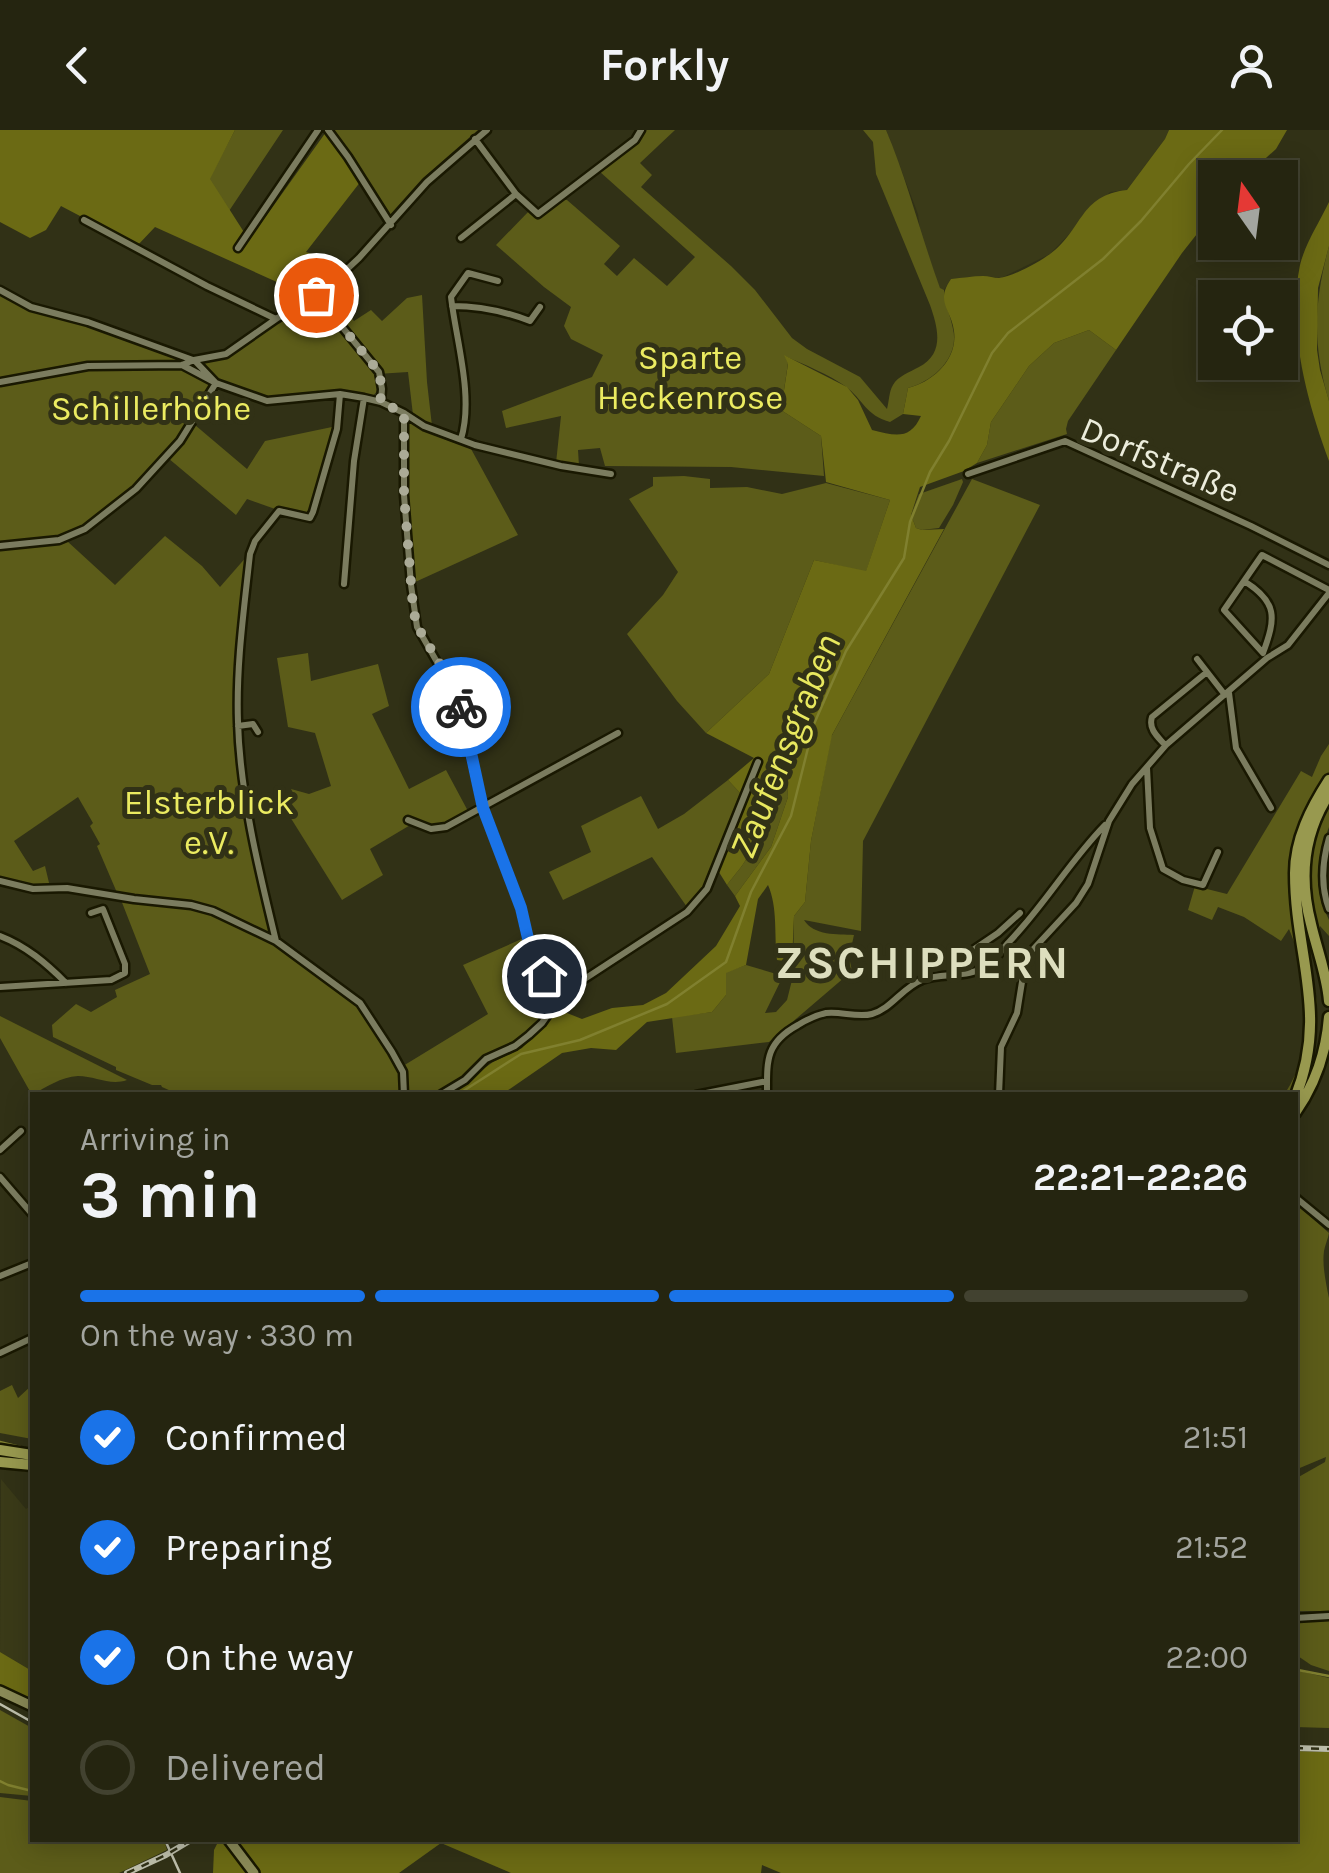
<!DOCTYPE html>
<meta charset="utf-8">
<style>
:root{--surface:#252510;--page:#2d2d19;--text:#f1f3f6;--muted:#a3a59f;--line:#424230;--accent:#1a73e8}
body{margin:0;font-family:Karla,sans-serif;background:var(--page);color:var(--text);height:100vh;display:flex;flex-direction:column;font-size:38px;white-space:nowrap}
*{box-sizing:border-box;margin:0}
p{font-size:32px;color:var(--muted)}
.icon{flex:none;width:55px;height:55px;fill:none;stroke:currentColor;stroke-width:2;stroke-linecap:round;stroke-linejoin:round}
.map{position:relative;flex:1;overflow:hidden}
.sheet{position:absolute;left:30px;top:962px;width:1268px;height:750px;display:flex;flex-direction:column;background:var(--surface);border-radius:0px;box-shadow:0 5px 25px #0003,0 0 0 2px var(--line)}
.sheet>*{flex:none}
.needle{width:65px;rotate:346deg}
.fabs{position:absolute;left:1198px;top:30px;display:grid;gap:20px}
.fabs a{display:grid;place-items:center;width:100px;height:100px;border-radius:0px;background:var(--surface);box-shadow:0 5px 25px #0003,0 0 0 2px var(--line);font-size:50px}
.pin{position:absolute;display:grid;place-items:center;width:85px;height:85px;color:#fff;margin:-42px;border:5px solid #fff;border-radius:50%;box-shadow:0 2px 10px #0007}
.courier{position:absolute;display:grid;place-items:center;width:100px;height:100px;margin:-50px;border:8px solid #1a73e8;border-radius:50%;background:#fff;color:#222;box-shadow:0 2px 12px #0007}
.head em{font-style:normal;font-weight:700}
.head div{display:flex;flex-direction:column-reverse}
.head{display:flex;align-items:center;justify-content:space-between;height:170px;padding:0 50px}
h1{font-size:65px;font-weight:700;line-height:75px}
.bar{display:grid;grid-template-columns:repeat(4,1fr);gap:15px 10px;align-content:center;height:120px;padding:0 50px}
.bar i{height:12px;border-radius:8px;background:var(--line)}
.bar .selected{background:var(--accent)}
.bar p{grid-column:span 4}
ol{padding:0 50px;list-style:none}
li{display:flex;align-items:center;gap:30px;height:110px}
li p{margin-inline-start:auto}
li .icon{padding:10px;border-radius:50%;background:var(--accent);color:#fff;stroke-width:4}
li:last-child{color:var(--muted)}
li i{width:55px;height:55px;border:5px solid var(--line);border-radius:50%}
header{display:flex;justify-content:space-between;align-items:center;height:130px;padding:0 50px;background:var(--surface);font-size:45px;font-weight:700}
.map>svg:first-child{display:block}
.built{fill:#3a3a18}
.green{fill:#5c5c19}
.forest{fill:#6b6a14}
.lines{fill:none;stroke-linecap:round;stroke-linejoin:round}
.stream{stroke:#80802f;stroke-width:2.5}
.minor-casing{stroke:#191801;stroke-width:11}
.secondary-casing{stroke:#191801;stroke-width:14}
.primary-casing{stroke:#191801;stroke-width:15}
.minor{stroke:#7b7c5f;stroke-width:6}
.secondary{stroke:#8a8a57;stroke-width:9}
.primary{stroke:#98994f;stroke-width:10}
.tram{stroke:#bdbeaa;stroke-width:2.5}
.rail-casing{stroke:#bdbeaa;stroke-width:6}
.rail{stroke:#313116;stroke-width:2.5;stroke-dasharray:8;stroke-linecap:butt}
.done{stroke:#abab97;stroke-width:10;stroke-dasharray:0 18}
.route{stroke:#1a73e8;stroke-width:12}
.labels{text-anchor:middle;dominant-baseline:central;stroke-width:10;stroke-linejoin:round;paint-order:stroke}
.park-label{font-size:35px;fill:#ebeb61;stroke:#313116}
.street-label{font-size:35px;fill:#eceddc;stroke:#313116}
.water-label{font-size:38px;font-style:italic;fill:#e8e85e;stroke:#313116}
.district-label{font-size:45px;font-weight:bold;letter-spacing:2.5px;fill:#dddebe;stroke:#313116}
</style>
<header><svg class="icon" aria-label="back" viewBox="0 0 24 24"><path d="M15 5l-7 7 7 7"/></svg>Forkly<svg class="icon" aria-label="person" viewBox="0 0 24 24"><circle cx="12" cy="8" r="4"/><path d="M4 21q1-7 8-7t8 7"/></svg></header>
<div class="map">
<svg width="1329" height="1743" viewBox="0 0 1329 1743">
<rect width="100%" height="100%" fill="#313116"/>
<!-- built -->
<path class="built" d="M886,0H1169L1165,9L1127,60L1110,62L1050,124L1001,148L984,146L951,149L944,160L940,159L926,119L920,101L918,84Z
M1,1349L26,1379L32,1375V1541L0,1522Z"/>
<!-- green -->
<path class="green" d="M235,0H283L229,81L209,49Z
M325,0H478L422,49L388,87Z
M644,0H675L640,33L652,45L641,57L731,136L755,160L792,208L807,219L860,247L887,279C889,272 889,261 893,255C898,246 910,242 919,237C945,223 938,198 930,175L876,44L873,12L863,0H886C908,52 921,106 940,158L944,160C945,177 950,183 953,199C960,228 932,252 908,258L903,284L890,292C865,285 864,270 845,256C830,245 803,234 785,226L788,233L781,280L821,306L824,346L731,337L605,336L600,318L578,320L579,336L556,333L561,286L506,298L502,281L592,247L603,225L571,209L564,196L571,177L544,157L496,115L530,80L537,87L561,70H567L620,116L604,134L617,146L634,128L667,156L695,127L599,41L641,9Z
M1329,116V271C1312,214 1314,172 1329,116Z
M0,163L186,230L87,233L0,248Z
M422,165L427,252L432,296L413,285L408,242L377,244L378,260L373,266L340,260L267,268L224,254L207,244L202,234L228,226L277,190L313,168L337,170L354,191L371,180L382,191L407,168Z
M1089,200L1116,220L1068,291L1066,299L1067,304L977,333L987,315L991,292L1029,236L1054,213Z
M182,237L213,254L177,310L132,358L82,397L57,407L0,413V255L83,241Z
M407,291L470,317L518,405L413,453L406,322Z
M195,295L247,339L265,311L332,297L315,368L306,390L247,369L236,385L168,328Z
M684,346L710,349V358L747,357L782,364L826,353L890,370L866,442L814,430L769,544L706,603L677,571L627,504L663,465L678,442L629,369L653,356V347Z
M962,349L963,352L953,375L939,398L922,400L916,398L911,385L919,364Z
M972,349L1040,375L863,711L861,801L804,790C814,806 837,804 854,805L849,827L852,841L769,912L676,923L672,887L712,882L726,865V842L746,835L783,846L765,883L776,882L787,870L793,846L794,786L805,772L811,711L831,607Z
M165,406L202,436L220,457L248,425L235,572L243,639L268,772L272,804L270,806L215,780L118,765L97,716L100,714L90,696L93,693L78,667L14,711L33,741L45,736L50,757L31,758L0,750V420L67,411L115,455Z
M308,523L311,551L378,534L389,576L372,584L409,659L446,640L469,683L441,696L412,694L370,719L383,745L342,770L282,674L296,668L291,659L309,664L331,656L315,603L288,597L277,528Z
M1329,614V644L1313,669L1297,791L1314,854L1317,873L1316,908L1302,949L1293,965H1284C1319,911 1313,857 1289,799L1281,811L1244,787L1218,777L1212,790L1188,780L1195,756L1227,764L1301,641L1312,647L1321,626Z
M793,630L787,652L788,667L771,717L735,766L727,755C735,744 746,733 750,721C763,687 763,663 786,631Z
M728,650L741,664L703,759L687,777L652,727L563,770L549,742L591,722L581,696L641,666L658,699L684,684Z
M1329,670V697L1322,716L1318,753L1322,775L1329,790V806L1320,796C1317,812 1329,830 1329,848C1315,800 1299,749 1315,699C1319,689 1325,680 1329,670Z
M121,770L196,779L222,787L223,791L227,790L278,816L362,880L402,945L403,965H180L162,957L161,955H152L116,940V937L53,907L52,895L76,874L91,882L117,867L115,860L150,844Z
M524,808L531,830L554,869L552,875L532,899L464,949L437,965H406V948L403,936L488,884L463,835Z
M0,886L127,950C110,956 95,946 78,946C61,947 46,957 32,965L0,908Z
M1295,1073L1329,1103C1328,1109 1325,1115 1324,1121C1322,1136 1326,1153 1329,1168V1481H1295V1349L1325,1332L1326,1327L1295,1340Z
M12,1255L18,1268L32,1255V1309L0,1303V1261Z
M1329,1489V1541L1311,1535L1295,1524V1490Z
M1295,1540L1329,1548V1598L1295,1597Z
M0,1580L32,1598V1666L0,1663Z
M0,1667L32,1671V1710H164L167,1720L119,1743H0Z"/>
<!-- forest -->
<path class="forest" d="M0,0H235L210,49L249,110L326,2L361,51L306,122L345,135L318,162L308,166L155,97L137,116L61,76L46,100L30,108L0,92Z
M1169,0H1287L1276,19L1245,47L1215,48V81L1182,123L1116,220L1089,200L1054,213L1029,236L991,292L987,315L977,333L964,341L920,357L911,385L916,398L922,400L944,399L832,605L811,711L805,772L794,786L792,832L777,830C774,804 778,778 768,755L758,769L746,835L726,843V865L712,882L647,892L616,920L591,918L562,923L501,965H446L493,932L522,918L557,879L582,889L612,878L643,875L666,863L716,816L740,776L735,766L771,717L788,667L787,652L793,631H786C763,663 763,687 750,721C746,733 735,744 727,755L717,739L747,666L741,664L728,650L754,628L706,603L769,544L814,430L866,441L890,370L826,352L821,306L781,280L788,234L784,225L847,257L858,270L872,300C896,306 910,310 921,286L903,284L908,258C932,252 958,230 954,201C951,179 935,172 951,149C962,148 973,146 983,146C989,146 994,148 999,148C1012,147 1039,132 1050,124C1083,100 1079,65 1127,60L1165,9Z
M1329,72V116L1318,158L1317,220L1320,240L1329,271V331C1307,272 1287,198 1300,135C1305,114 1320,91 1329,72Z
M0,1522L32,1541V1570L0,1555Z
M1295,1621L1329,1622V1743H781L762,1735L761,1743H511L441,1713L399,1743H213L214,1720L219,1710H1295Z"/>
<g class="lines">
<!-- stream -->
<path class="stream" d="M457,965L521,924L580,910L667,874L726,832L751,762L791,686L814,594L846,521L904,428L910,392L930,342L949,311L992,223L1008,203L1103,129L1141,91L1189,34L1222,0
M0,1312L32,1320
M9,1338L32,1341
M1295,1533L1298,1540L1329,1546
M0,1651L8,1655L32,1661"/>
<!-- minor casing -->
<g class="minor-casing">
<path id="minor" d="M328,0L348,27L391,95
M475,9L516,64L538,84L635,10L641,0
M84,90L207,156L276,189
M461,108L516,64
M238,118L318,0
M0,160L31,177L88,192L193,230
M316,165L379,242L382,259L381,272
M452,176C480,176 504,181 530,191L540,177
M195,231L216,253L267,271L340,264L364,268L381,272L404,283L424,296L475,315L561,336L611,344
M0,252L88,236L182,235L194,230L226,224L276,189L329,156L359,128L427,52L487,0
M404,283V365L411,455L417,497L457,567L483,677L521,778L531,825L557,867
M461,309C474,267 456,210 451,167L468,143L498,151
M968,344L1065,311L1251,396L1329,435
M0,416L59,410L85,399L136,359L180,311L216,253L182,235
M1244,451L1224,480L1263,523
M344,454L354,331L364,268
M1263,523C1276,488 1278,472 1244,451L1262,425L1329,460
M1197,529L1225,565
M1229,563L1236,618L1271,678
M238,596L253,594L258,602
M1165,615C1158,607 1148,599 1152,587L1207,542
M1147,638L1150,698L1163,739L1183,750L1203,755L1218,722
M408,690L431,699L446,697L618,603
M1329,708C1322,732 1320,755 1329,779
M0,751L33,759L67,758L134,769L191,775L213,781L276,811L360,873L392,922L403,942L404,965
M0,806C26,816 46,833 66,853
M276,811C259,741 240,664 238,592C236,536 244,480 250,424L255,411L279,381L310,388L313,382L337,299L340,264
M962,831L964,826L998,803L1020,783
M962,831L993,829
M0,857L111,850L125,843V834L103,779L91,783
M440,965L465,950L486,929L515,916L529,905L542,893L554,876L557,867L687,782L707,759L758,632
M696,965L767,951
M767,965C767,931 765,913 798,895C806,890 817,885 826,883C841,881 857,888 872,884C891,879 903,857 922,850C942,842 969,849 988,835C995,830 1002,820 1008,813C1044,776 1069,732 1105,695
M999,965L1001,917L1017,883L1026,827L1076,773L1088,754L1109,691L1132,654L1166,615L1267,528L1288,515L1329,463
M0,1020L21,1001
M0,1047L32,1084
M1295,1067L1329,1095
M0,1146L32,1133
M0,1223L32,1208
M1295,1488L1329,1486"/>
</g>
<!-- secondary casing -->
<g class="secondary-casing">
<path id="secondary" d="M0,1561L32,1576
M229,1710L254,1743"/>
</g>
<!-- primary casing -->
<g class="primary-casing">
<path id="primary" d="M1329,664C1303,704 1299,748 1311,794C1317,820 1327,845 1329,871
M1295,968C1329,883 1295,827 1295,743C1295,709 1311,678 1329,650
M1295,983C1316,953 1326,923 1329,887
M0,1320L32,1325
M0,1332L32,1335"/>
</g>
<!-- minor -->
<use href="#minor" class="minor"/>
<!-- secondary -->
<use href="#secondary" class="secondary"/>
<!-- primary -->
<use href="#primary" class="primary"/>
<!-- tram -->
<path class="tram" d="M0,1574L32,1592
M165,1710L180,1743"/>
<!-- rail casing -->
<g class="rail-casing">
<path id="rail" d="M1295,1618L1329,1619
M127,1743L166,1725L191,1710"/>
</g>
<!-- rail -->
<use href="#rail" class="rail"/>
</g>
<g class="lines">
<!-- done -->
<path class="done" d="M316,165L379,242L382,260L380,272L404,283V365L413,478L417,496L452,554L461,577"/>
<!-- route -->
<path class="route" d="M461,577L483,678L521,778L532,826L544,846"/>
</g>
<g class="labels">
<!-- park labels -->
<g class="park-label">
<text x="690" y="227">Sparte<tspan x="690" dy="40">Heckenrose</tspan></text>
<text x="151" y="278">Schillerhöhe</text>
<text x="209" y="672">Elsterblick<tspan x="209" dy="40">e.V.</tspan></text>
</g>
<!-- street labels -->
<g class="street-label">
<text transform="translate(1160 330) rotate(23)">Dorfstraße</text>
</g>
<!-- water labels -->
<g class="water-label">
<text transform="translate(785 616) rotate(-68)">Zaufensgraben</text>
</g>
<!-- district labels -->
<g class="district-label">
<text x="923" y="833">ZSCHIPPERN</text>
</g>
</g>
</svg>
<div class="fabs">
<a><svg class="needle" viewBox="-14 -14 28 28"><path d="M0-13l5 13h-10z" fill="#e53935"/><path d="M0 13l5-13h-10z" fill="#a3a59f"/></svg></a>
<a><svg class="icon" aria-label="locate" viewBox="0 0 24 24"><circle cx="12" cy="12" r="6"/><path d="M12 2v4M12 18v4M2 12h4M18 12h4"/></svg></a>
</div>
<div class="pin" style="left:316px;top:165px;background:#ea580c"><svg class="icon" aria-label="bag" viewBox="0 0 24 24"><path d="M5 8h14l-1 12H6zM9 8a3 3 0 0 1 6 0"/></svg></div>
<div class="pin" style="left:544px;top:846px;background:#1f2937"><svg class="icon" aria-label="home" viewBox="0 0 24 24"><path d="M3 11l9-7 9 7M6 9v11h12V9"/></svg></div>
<div class="courier" style="left:461px;top:577px"><svg class="icon" aria-label="bike" viewBox="0 0 24 24"><circle cx="6" cy="16" r="4"/><circle cx="18" cy="16" r="4"/><path d="M6 16l4-8h5l3 8M10 8l3 8H6M13 5h3"/></svg></div>
<section class="sheet">
<div class="head"><div><h1>3 min</h1><p>Arriving in</p></div><em>22:21–22:26</em></div>
<div class="bar"><i class="selected"></i><i class="selected"></i><i class="selected"></i><i></i><p>On the way · 330 m</p></div>
<ol>
<li><svg class="icon" aria-label="check" viewBox="0 0 24 24"><path d="M5 12l5 5 9-10"/></svg>Confirmed<p>21:51</p></li>
<li><svg class="icon" aria-label="check" viewBox="0 0 24 24"><path d="M5 12l5 5 9-10"/></svg>Preparing<p>21:52</p></li>
<li><svg class="icon" aria-label="check" viewBox="0 0 24 24"><path d="M5 12l5 5 9-10"/></svg>On the way<p>22:00</p></li>
<li><i></i>Delivered</li>
</ol>
</section>
</div>
